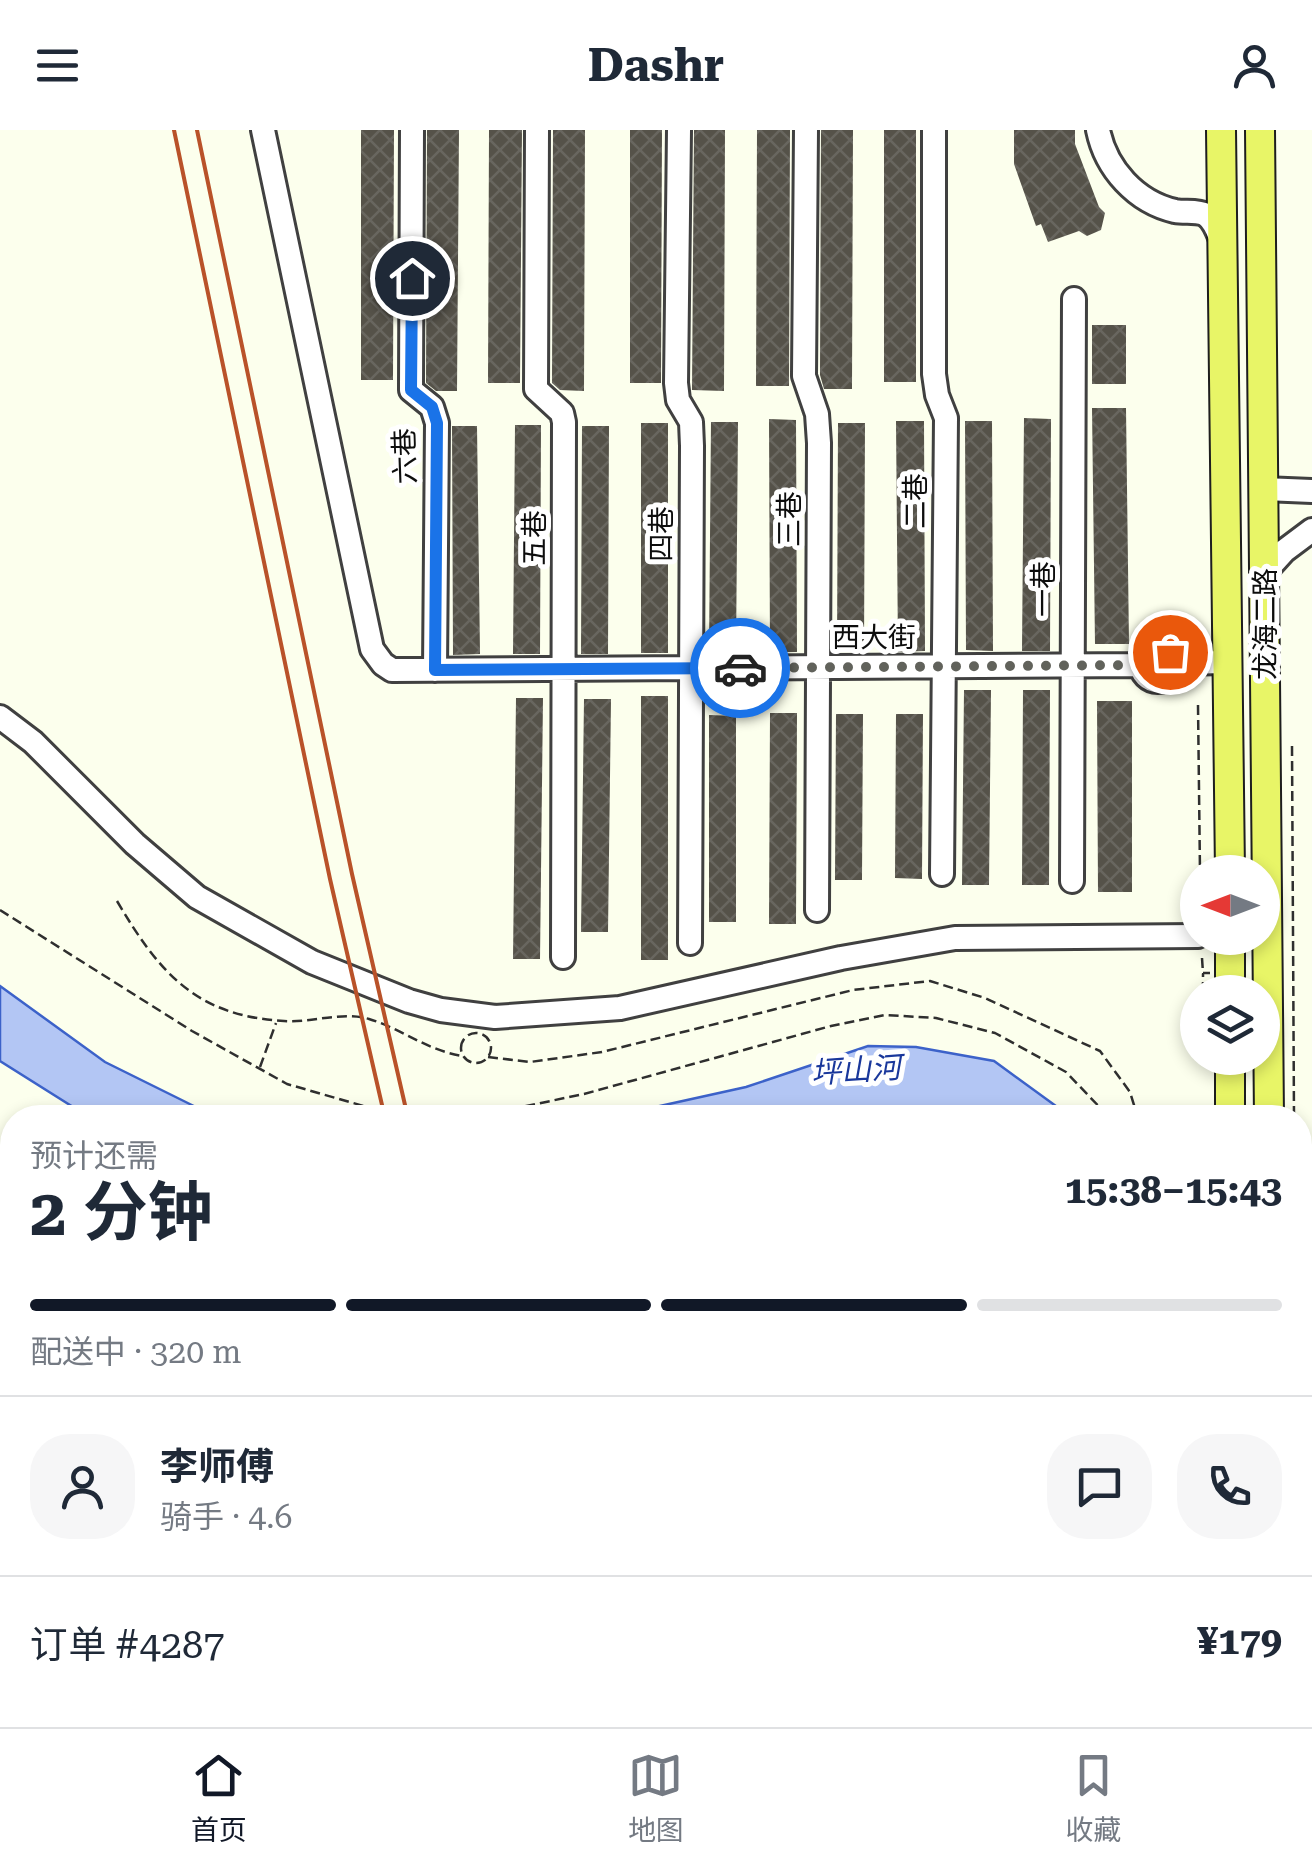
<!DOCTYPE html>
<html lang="zh">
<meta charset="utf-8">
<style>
:root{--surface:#fff;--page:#f6f6f7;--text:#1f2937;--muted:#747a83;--line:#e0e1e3;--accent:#111827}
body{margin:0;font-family:"Roboto Serif","Noto Sans SC",serif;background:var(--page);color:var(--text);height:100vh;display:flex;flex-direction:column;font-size:38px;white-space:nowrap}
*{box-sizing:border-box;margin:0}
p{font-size:32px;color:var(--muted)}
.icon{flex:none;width:55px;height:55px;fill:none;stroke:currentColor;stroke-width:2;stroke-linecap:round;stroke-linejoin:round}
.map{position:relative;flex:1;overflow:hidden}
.side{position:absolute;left:0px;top:975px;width:1312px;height:622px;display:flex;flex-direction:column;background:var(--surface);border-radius:40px 40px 0 0;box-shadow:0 5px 15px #0003}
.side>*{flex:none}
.needle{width:65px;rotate:270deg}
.controls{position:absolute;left:1180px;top:725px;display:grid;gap:20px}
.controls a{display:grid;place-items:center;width:100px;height:100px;border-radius:50%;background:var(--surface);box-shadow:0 5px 15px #0003;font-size:50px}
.pin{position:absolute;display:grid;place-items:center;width:85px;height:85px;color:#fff;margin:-42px;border:5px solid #fff;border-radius:50%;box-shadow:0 2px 10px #0007}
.courier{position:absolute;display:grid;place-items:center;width:100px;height:100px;margin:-50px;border:8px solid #1a73e8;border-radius:50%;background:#fff;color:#222;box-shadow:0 2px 12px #0007}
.summary em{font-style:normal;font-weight:700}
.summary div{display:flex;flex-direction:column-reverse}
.summary{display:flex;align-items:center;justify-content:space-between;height:170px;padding:0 30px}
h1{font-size:65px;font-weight:700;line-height:75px}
.bar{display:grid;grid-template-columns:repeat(4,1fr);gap:15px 10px;align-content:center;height:120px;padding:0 30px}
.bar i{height:12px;border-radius:8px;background:var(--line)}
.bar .on{background:var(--accent)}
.bar p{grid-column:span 4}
.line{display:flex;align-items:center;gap:25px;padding:0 30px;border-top:2px solid var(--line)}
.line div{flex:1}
.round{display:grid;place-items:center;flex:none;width:105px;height:105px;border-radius:40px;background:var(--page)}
header{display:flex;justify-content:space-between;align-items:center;height:130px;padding:0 30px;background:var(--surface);font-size:45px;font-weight:700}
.dock{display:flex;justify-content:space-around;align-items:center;height:140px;border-top:2px solid var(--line);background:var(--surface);font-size:28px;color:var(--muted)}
.dock a{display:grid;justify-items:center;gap:5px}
.dock .on{color:var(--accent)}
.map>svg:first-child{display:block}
.water{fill:#b3c6f4;stroke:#3c62c9;stroke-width:2.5}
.building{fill:url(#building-cross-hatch)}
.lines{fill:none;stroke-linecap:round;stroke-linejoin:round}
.minor-casing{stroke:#404040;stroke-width:28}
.major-casing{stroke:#1e1e1e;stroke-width:32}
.path{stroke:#2f2f2f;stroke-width:2.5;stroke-dasharray:10 5;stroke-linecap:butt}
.minor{stroke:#fff;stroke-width:22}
.major{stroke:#e8f567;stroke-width:28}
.rail{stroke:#b95229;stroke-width:4}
.done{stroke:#61625b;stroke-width:10;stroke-dasharray:0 18}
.route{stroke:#1a73e8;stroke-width:12}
.labels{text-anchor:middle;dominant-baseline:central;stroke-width:10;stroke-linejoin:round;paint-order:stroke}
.street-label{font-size:28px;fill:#0d0d0d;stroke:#fff}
.water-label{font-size:30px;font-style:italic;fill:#19379b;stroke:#fff}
</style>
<header><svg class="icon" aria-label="menu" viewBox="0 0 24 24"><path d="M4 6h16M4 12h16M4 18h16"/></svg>Dashr<svg class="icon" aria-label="person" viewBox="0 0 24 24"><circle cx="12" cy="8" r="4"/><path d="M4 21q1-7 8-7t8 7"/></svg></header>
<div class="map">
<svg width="1312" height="1597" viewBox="0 0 1312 1597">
<defs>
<pattern id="building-cross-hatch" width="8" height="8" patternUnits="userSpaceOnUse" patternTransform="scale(2.5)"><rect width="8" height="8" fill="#555249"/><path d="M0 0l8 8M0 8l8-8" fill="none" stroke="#68665f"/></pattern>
</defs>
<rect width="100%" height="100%" fill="#fcffed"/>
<!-- water -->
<path class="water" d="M0,856L105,932L216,987H89L0,931Z
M868,916L916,917L994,931L1071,987H610L746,957Z
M1300,1469L1312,1471V1580L1300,1574Z"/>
<!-- building -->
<path class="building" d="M361,0H394L393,250H361Z
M427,0H459L457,261H436L426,253Z
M489,0H522L520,253H488Z
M553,0H585L584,261L560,260L552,253Z
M630,0H662L661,253H630Z
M694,0H725L724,261L692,260Z
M757,0H790L789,256H756Z
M821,0H853L852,259H824L820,245Z
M884,0H916V252H884Z
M1014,0H1075V14L1099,77L1105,83L1101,100L1087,106L1079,101L1048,112L1041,94L1036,96L1014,34Z
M1092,195H1126V254H1092Z
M1092,278H1126L1129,514H1095Z
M1024,288L1051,289L1050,521H1022Z
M769,289L796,290L797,522H770Z
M896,291H924L925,521L898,522Z
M965,291H992L993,521L966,520Z
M711,292H738L736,523H709Z
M641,293H668V523H641Z
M838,293H865L864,522H837Z
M515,295H541L540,524H513Z
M452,296H477L480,524L453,525Z
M582,296H609L608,524H581Z
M964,560H991L989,755H962Z
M1023,560H1050L1049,755H1022Z
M641,566H668V830H641Z
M516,568H543L540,829H513Z
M584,569H611L608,802H581Z
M1097,571H1132V762H1098Z
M770,583H797L796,794H769Z
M836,584H863L862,750H835Z
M896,584H923L922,749L895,748Z
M709,585L736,586V792H709Z
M783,1585H811L814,1597H786Z"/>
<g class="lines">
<!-- minor casing -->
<g class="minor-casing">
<path id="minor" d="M263,0L372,519L383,534L392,540L1141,535
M412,0L411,260L432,277L437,293L435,540
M537,0L536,259L562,283L564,292L563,827
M679,0L676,253L678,270L691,292L692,316L690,813
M806,0L804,246L817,284L819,313L817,780
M934,0V244L937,265L946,288L942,744
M1098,0C1106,39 1136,72 1175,81C1185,83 1197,80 1206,85C1215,91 1218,103 1222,112
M1265,359L1312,361
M1264,443L1284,421L1312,400
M1141 534a17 17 0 1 1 34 0a17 17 0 1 1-34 0Z
M1175,533L1227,532
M0,587L33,612L135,714L197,767L312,832L409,871L441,880L495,887L620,878L841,828L955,808L1198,806
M1072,751L1074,169
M0,1459L12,1463
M0,1504L12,1508
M238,1585L272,1597
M397,1585L435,1597
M559,1585L568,1597
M764,1585L765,1590
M863,1585L865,1597
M482,1597L491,1585"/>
</g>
<!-- major casing -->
<g class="major-casing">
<path id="major" d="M1221,0L1230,742
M1260,0L1269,988
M1230,808V862
M1230,928V988
M1236,1585V1597
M1275,1585V1597"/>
</g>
<!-- path -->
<path class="path" d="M1198,575L1200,742
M1292,616L1294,988
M117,771C159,842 195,886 284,891C312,893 342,881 369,889C402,899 428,921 463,926
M0,780L192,901L287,954L367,977L433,988
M1202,828L1203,843H1210
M1203,862V844
M461 918a15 15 0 1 1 30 0a15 15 0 1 1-30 0Z
M488,927L530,932L602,922L853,860L930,851L985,868L1100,921L1130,962L1138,988
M260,937L276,893
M436,988L512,979L584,964L831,896L885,885L936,888L995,903L1066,942L1110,988"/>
<!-- minor -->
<use href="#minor" class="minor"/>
<!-- major -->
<use href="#major" class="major"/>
<!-- rail -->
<path class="rail" d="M174,0L330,749L385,988
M197,0L352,744L408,988
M523,1585L525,1597
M545,1585L548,1597"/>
</g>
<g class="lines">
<!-- done -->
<path class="done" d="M740,538L1141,535L1149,520L1160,517L1170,522"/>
<!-- route -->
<path class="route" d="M412,148L411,260L432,277L437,293L435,540L740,538"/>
</g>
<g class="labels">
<!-- street labels -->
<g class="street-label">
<text transform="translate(405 326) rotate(-92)">六巷</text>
<text transform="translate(915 371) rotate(-90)">二巷</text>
<text transform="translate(789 389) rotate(-90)">三巷</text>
<text transform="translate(661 404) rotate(-90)">四巷</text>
<text transform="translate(534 408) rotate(-90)">五巷</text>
<text transform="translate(1043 459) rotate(-90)">一巷</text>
<text transform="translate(1265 494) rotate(-90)">龙海二路</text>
<text x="874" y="507">西大街</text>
</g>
<!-- water labels -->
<g class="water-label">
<text transform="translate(856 940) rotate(-4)">坪山河</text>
</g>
</g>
</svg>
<div class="controls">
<a><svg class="needle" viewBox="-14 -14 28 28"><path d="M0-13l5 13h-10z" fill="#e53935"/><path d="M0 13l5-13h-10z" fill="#747a83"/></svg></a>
<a><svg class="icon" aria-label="layers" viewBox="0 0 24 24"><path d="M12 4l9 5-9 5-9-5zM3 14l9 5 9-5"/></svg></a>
</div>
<div class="pin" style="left:1170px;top:522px;background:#ea580c"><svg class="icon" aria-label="bag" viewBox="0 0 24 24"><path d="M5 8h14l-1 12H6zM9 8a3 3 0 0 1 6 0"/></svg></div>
<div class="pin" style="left:412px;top:148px;background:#1f2937"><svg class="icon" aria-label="home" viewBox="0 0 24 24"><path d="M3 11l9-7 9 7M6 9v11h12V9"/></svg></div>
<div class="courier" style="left:740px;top:538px"><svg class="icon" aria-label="car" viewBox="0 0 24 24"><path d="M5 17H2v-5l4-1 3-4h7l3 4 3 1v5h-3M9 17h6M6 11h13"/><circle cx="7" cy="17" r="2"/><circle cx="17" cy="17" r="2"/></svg></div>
<section class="side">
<div class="summary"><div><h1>2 分钟</h1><p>预计还需</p></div><em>15:38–15:43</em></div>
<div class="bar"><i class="on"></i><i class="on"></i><i class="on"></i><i></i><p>配送中 · 320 m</p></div>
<div class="line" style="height:180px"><a class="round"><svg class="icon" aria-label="person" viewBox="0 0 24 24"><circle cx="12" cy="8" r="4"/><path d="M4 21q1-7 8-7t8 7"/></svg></a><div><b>李师傅</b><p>骑手 · 4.6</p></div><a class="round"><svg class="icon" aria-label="chat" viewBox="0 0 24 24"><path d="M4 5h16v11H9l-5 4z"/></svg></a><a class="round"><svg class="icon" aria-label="phone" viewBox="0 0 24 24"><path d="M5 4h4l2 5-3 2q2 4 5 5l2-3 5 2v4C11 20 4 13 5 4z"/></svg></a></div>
<div class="line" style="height:130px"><div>订单 #4287</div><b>¥179</b></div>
</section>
</div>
<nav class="dock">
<a class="on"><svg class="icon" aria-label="home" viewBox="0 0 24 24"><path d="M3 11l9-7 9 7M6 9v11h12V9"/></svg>首页</a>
<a><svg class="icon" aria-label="map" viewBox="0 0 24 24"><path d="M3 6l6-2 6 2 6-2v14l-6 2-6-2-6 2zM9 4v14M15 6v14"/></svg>地图</a>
<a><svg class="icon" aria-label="saved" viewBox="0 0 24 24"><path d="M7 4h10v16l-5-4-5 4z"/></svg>收藏</a>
</nav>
